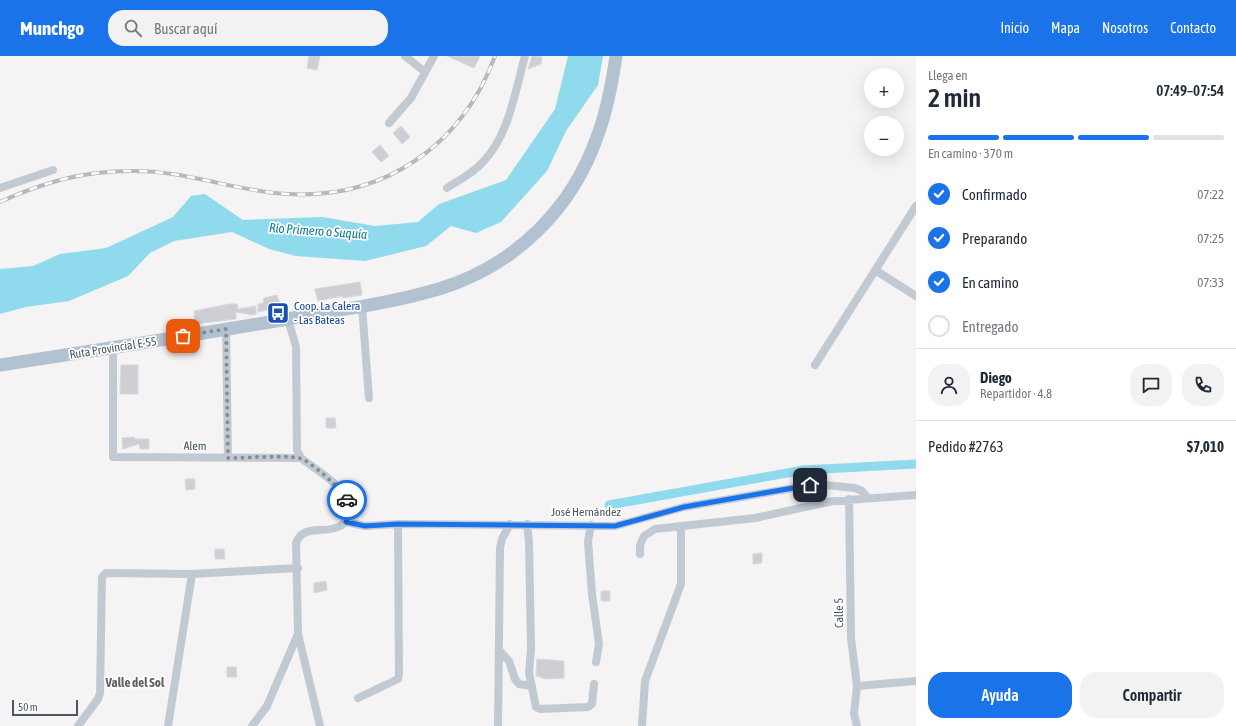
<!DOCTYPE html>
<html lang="es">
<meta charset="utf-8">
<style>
:root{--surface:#fff;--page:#f2f2f3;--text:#1f2937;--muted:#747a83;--line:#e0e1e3;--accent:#1a73e8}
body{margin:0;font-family:"Asap Condensed",sans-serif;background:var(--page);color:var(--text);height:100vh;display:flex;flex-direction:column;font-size:15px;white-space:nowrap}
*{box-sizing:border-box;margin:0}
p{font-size:13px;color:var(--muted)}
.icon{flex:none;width:22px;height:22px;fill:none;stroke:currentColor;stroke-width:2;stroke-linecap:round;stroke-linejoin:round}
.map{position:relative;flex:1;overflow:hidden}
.sheet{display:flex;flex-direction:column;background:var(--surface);width:320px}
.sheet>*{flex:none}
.buttons{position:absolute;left:864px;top:12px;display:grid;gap:8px}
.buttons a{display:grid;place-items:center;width:40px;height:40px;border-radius:50%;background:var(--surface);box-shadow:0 4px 16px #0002;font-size:20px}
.scale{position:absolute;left:12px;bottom:10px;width:66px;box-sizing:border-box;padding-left:4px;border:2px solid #4a5661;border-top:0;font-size:11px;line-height:14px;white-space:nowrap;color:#4a5661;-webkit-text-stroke:3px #fff;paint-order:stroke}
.pin{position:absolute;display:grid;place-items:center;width:34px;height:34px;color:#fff;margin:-17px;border-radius:8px;box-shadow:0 2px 6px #0006}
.courier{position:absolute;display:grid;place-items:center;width:40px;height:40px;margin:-20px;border:3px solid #1a73e8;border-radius:50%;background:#fff;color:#222;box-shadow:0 1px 5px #0007}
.summary em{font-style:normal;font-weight:600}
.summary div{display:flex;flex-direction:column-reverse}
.summary{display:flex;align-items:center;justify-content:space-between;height:68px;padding:0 12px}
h1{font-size:26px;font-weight:600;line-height:30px}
.bar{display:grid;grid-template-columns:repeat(4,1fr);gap:6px 4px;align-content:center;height:48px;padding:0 12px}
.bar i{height:5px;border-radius:3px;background:var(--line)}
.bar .current{background:var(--accent)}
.bar p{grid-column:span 4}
.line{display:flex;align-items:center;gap:10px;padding:0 12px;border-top:1px solid var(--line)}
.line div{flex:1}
.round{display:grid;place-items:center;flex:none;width:42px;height:42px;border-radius:16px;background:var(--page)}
ol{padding:0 12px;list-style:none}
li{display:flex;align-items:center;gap:12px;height:44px}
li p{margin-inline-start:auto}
li .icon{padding:4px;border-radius:50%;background:var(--accent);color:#fff;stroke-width:4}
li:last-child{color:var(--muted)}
li i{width:22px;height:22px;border:2px solid var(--line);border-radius:50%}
.action{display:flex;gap:8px;margin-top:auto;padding:8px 12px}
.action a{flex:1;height:46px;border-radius:16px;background:var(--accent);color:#fff;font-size:16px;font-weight:600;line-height:46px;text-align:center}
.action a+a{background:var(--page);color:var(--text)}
header{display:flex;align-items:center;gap:24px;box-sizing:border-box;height:56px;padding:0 20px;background:var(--accent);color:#fff}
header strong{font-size:19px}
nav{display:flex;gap:22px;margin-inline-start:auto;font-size:14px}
.search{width:280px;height:36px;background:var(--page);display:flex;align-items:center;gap:10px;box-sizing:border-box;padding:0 14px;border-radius:16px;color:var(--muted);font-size:15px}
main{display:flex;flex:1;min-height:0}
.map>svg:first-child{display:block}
.water{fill:#90daee}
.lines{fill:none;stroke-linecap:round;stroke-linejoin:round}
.canal{stroke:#90daee;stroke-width:9}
.building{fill:#cdcfd5;stroke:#d7d9de}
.street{stroke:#c1cad2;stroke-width:8}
.primary{stroke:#b3c2d1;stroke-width:13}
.rail-casing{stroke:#b5b8bd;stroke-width:4}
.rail{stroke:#fff;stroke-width:2.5;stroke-dasharray:8;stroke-linecap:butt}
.done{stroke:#868d94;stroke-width:4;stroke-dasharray:0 7.2}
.route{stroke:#1a73e8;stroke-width:5}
.labels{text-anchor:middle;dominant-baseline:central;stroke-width:3.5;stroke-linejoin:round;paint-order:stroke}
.transit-label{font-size:12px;fill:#164399;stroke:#fff;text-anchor:start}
.street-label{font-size:12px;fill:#4a5661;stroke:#fff}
.water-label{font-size:13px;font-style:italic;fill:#0c7c9b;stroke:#fff}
.neighbourhood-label{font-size:13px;font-weight:bold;fill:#5f6368;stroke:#fff}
</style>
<header>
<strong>Munchgo</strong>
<div class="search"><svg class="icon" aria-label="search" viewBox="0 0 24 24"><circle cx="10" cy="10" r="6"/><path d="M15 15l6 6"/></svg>Buscar aquí</div>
<nav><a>Inicio</a><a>Mapa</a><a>Nosotros</a><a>Contacto</a></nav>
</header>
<main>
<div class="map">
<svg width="916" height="670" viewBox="0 0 916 670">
<rect width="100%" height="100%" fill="#f5f3f3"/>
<!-- water -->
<path class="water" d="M568,0H603L598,29L566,75L547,115L501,166L476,177L451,170L426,190L365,205L296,200L269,193L232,176L174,185L150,197L128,220L69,245L26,251L0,258V213L33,210L60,198L106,192L173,161L191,140L205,138L243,164L322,161L375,170L418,166L439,148L506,124L555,53Z"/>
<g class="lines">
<!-- canal -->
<path class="canal" d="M609,449L804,414L916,408"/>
</g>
<!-- building -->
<path class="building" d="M309,0H320L317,14L307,12Z
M447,0H480L474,12Z
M532,0L542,1L541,8L528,13Z
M401,70L410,81L402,88L393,77Z
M380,89L389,100L381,106L372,96Z
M360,226L362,239L343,242L342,240L318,245L315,233Z
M277,239L281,251L258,256V248L263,247L264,242Z
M229,248H237L238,253L256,250V258L253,259L236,256V263L195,268L194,255Z
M121,309H138V338H120Z
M326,362H335L336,372H326Z
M134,381L135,383H149V393H140L139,388L123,393L122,382Z
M185,423H195V433L186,434Z
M215,493H224L225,503H215Z
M762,497V507L753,508V498Z
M326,525L327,534L314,537V527Z
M601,535H610V545H601Z
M537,603L564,605V622L546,623L536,620Z
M227,611H236L237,621H227Z"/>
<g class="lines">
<!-- street -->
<path class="street" d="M405,0L425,16
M389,67L411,42L434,0
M0,132L53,114
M447,132C459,124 472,118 482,107C509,80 515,36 525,0
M875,214L916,240
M362,250L369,342
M288,263L296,291L297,394L301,402C318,416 355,434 347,460C346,465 344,469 338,471C323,478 303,468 296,487L298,578L320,670
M226,273L228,402
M113,292V401L301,402
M815,309L916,150
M849,443L851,582L857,630L854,658L857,670
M346,466L365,470L398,468L615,470L684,451L811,429H825L855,432L862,435L867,441
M527,468L529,486L531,593L529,617L536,651L540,653L588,651L592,648L594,628
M591,469L588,485L592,538L599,588L596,606
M640,498V489L644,480L655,473L755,462L833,445L916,439
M499,594L509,605L515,623L519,628L532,630
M857,630L916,625
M358,642L398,623L399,619L398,468
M78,670L98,643L100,637L102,521L106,517L192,518L298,512
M168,670L192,518
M252,670L267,650L298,578
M498,670L500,492L502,483L510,468
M642,670L645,625L681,528V471"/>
<!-- primary -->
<path class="primary" d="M0,309C94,295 188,280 282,264C335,254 390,248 442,232C515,209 572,153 597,81C607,55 612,28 616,0"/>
<!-- rail casing -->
<g class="rail-casing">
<path id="rail" d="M0,146C44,126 83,115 131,115C184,114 234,135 287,138C383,144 462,90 495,0"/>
</g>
<!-- rail -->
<use href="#rail" class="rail"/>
</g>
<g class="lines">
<!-- done -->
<path class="done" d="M183,280L226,273L228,402C249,402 280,399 299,402C308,403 344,435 347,444"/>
<!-- route -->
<path class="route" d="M347,444L349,456L346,466L365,470L398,468L615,470L684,451L810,429"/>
</g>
<!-- icons -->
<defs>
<g id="bus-square" transform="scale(1.15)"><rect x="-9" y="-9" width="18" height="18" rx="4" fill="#1a4fb4" stroke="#fff"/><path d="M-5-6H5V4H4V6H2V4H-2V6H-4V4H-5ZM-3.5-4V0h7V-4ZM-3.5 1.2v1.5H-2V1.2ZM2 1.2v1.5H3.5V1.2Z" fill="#fff"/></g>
</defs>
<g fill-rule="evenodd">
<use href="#bus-square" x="278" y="257"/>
</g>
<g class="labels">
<!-- transit labels -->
<g class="transit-label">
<text x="294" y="250">Coop. La Calera<tspan x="294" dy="14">- Las Bateas</tspan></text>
</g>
<!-- street labels -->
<g class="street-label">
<text transform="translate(113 292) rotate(-9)">Ruta Provincial E-55</text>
<text transform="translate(195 390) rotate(1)">Alem</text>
<text x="586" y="456">José Hernández</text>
<text transform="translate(839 557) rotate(-91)">Calle 5</text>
</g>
<!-- water labels -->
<g class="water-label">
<text transform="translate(318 175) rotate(4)">Río Primero o Suquía</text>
</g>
<!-- neighbourhood labels -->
<g class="neighbourhood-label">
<text x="135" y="626">Valle del Sol</text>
</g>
</g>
</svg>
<div class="buttons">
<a>+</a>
<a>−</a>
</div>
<div class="scale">50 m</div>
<div class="pin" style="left:183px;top:280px;background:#ea580c"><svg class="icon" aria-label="bag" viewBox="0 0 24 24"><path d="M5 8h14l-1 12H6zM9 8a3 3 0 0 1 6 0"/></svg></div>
<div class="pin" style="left:810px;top:429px;background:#1f2937"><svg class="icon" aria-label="home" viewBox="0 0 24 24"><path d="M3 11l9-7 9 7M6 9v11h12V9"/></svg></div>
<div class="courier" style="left:347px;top:444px"><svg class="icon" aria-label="car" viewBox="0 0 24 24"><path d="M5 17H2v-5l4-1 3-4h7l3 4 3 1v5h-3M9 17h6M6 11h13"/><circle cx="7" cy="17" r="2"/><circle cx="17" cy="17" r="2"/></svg></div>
</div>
<section class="sheet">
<div class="summary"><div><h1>2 min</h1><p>Llega en</p></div><em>07:49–07:54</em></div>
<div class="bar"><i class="current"></i><i class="current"></i><i class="current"></i><i></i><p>En camino · 370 m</p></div>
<ol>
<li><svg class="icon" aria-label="check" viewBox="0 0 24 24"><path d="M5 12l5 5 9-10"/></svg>Confirmado<p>07:22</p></li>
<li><svg class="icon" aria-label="check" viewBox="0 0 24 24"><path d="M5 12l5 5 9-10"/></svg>Preparando<p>07:25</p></li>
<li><svg class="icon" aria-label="check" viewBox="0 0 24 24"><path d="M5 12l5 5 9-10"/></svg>En camino<p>07:33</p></li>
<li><i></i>Entregado</li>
</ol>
<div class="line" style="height:72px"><a class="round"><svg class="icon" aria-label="person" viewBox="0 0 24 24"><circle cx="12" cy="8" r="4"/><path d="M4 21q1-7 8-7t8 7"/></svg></a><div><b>Diego</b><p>Repartidor · 4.8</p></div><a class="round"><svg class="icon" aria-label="chat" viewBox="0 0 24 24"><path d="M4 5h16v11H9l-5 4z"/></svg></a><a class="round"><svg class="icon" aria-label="phone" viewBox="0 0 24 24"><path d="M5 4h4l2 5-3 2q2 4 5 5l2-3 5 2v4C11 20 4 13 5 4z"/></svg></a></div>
<div class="line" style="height:52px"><div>Pedido #2763</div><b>$7,010</b></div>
<div class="action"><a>Ayuda</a><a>Compartir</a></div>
</section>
</main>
